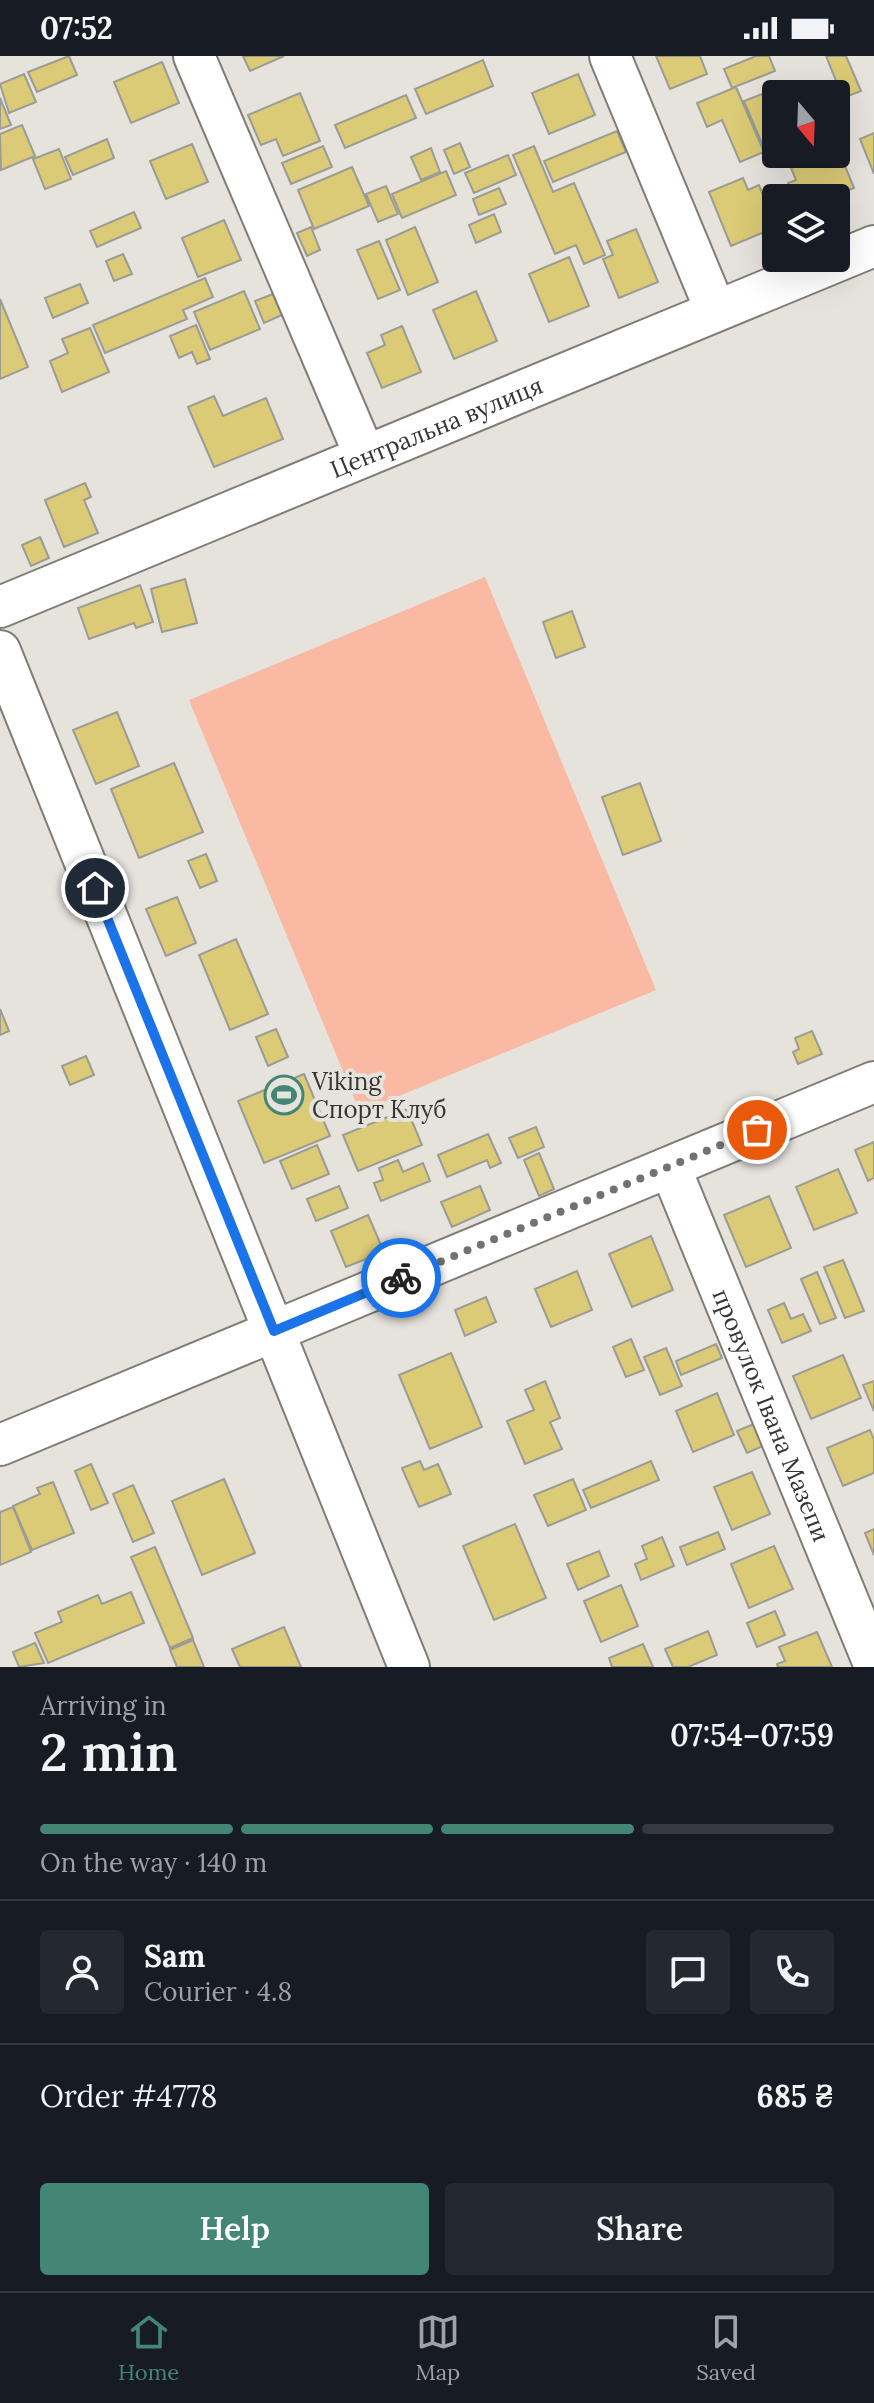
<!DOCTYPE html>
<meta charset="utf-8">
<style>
:root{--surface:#171b24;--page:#242831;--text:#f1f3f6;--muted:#9ea1a6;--line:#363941;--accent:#448676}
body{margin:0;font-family:Lora,serif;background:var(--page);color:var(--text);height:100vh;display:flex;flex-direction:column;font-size:30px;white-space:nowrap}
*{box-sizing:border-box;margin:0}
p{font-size:26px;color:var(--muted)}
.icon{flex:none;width:44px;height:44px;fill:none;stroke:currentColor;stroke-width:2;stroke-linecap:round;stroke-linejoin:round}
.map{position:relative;height:1611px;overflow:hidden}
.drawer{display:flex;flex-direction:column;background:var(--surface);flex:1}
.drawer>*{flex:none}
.needle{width:52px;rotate:161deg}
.tools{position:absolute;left:762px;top:24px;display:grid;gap:16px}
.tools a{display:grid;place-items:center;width:88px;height:88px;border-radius:8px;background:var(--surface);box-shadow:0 8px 32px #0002;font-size:40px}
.pin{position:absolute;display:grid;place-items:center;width:68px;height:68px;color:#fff;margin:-34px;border:4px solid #fff;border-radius:50%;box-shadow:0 2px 8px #0007}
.courier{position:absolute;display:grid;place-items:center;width:80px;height:80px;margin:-40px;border:6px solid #1a73e8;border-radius:50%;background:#fff;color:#222;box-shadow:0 2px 10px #0007}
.headline em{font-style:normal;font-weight:600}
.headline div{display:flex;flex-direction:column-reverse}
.headline{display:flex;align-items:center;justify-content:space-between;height:136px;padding:0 40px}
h1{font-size:52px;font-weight:600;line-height:60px}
.bar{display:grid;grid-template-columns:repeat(4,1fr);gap:12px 8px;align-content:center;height:96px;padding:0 40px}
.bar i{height:10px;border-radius:6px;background:var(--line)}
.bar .current{background:var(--accent)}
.bar p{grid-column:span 4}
.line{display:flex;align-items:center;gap:20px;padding:0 40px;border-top:2px solid var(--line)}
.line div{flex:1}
.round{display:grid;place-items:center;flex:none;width:84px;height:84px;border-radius:8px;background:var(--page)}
.primary-button{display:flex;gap:16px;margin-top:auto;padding:16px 40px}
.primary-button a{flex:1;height:92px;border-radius:8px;background:var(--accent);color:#fff;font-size:32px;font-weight:600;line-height:92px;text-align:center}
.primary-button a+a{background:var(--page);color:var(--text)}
.status{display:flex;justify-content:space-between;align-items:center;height:56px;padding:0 40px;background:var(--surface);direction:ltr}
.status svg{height:22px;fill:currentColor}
.tabs{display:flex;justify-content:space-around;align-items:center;height:112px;border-top:2px solid var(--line);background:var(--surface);font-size:22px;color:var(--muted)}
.tabs a{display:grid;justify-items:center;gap:4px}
.tabs .current{color:var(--accent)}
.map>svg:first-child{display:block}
.green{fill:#f9b9a3}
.building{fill:#dbcb76;stroke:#9c9b94;stroke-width:2}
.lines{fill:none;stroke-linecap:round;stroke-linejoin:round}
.minor-casing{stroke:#807d77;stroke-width:44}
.minor{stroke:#fff;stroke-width:40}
.done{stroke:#74726e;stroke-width:8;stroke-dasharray:0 14.4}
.route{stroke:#1a73e8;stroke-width:10}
.labels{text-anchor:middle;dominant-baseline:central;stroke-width:8;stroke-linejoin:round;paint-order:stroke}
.street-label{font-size:24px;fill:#373533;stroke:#e6e2dc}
.poi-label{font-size:24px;fill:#373533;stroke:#e6e2dc;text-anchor:start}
</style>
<div class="status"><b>07:52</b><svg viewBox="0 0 49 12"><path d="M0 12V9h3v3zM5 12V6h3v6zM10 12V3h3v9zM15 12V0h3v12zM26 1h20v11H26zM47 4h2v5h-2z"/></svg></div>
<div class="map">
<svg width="874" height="1611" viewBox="0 0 874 1611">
<rect width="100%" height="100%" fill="#e6e2dc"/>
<!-- green -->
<path class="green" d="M485,521L656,934L360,1056L189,644Z"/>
<!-- building -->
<path class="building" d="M69,0L77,19L37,36L28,16Z
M243,0H284L250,15Z
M656,0H700L707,18L670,33Z
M756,0H769L775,15L732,32L724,13Z
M826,0H846L861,35L843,42Z
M483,4L493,30L426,58L415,33Z
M162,6L179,47L131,67L114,26Z
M24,18L36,46L9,57L0,28Z
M578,18L595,59L549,78L532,37Z
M736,31L764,96L740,106L722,64L707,71L697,47Z
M300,37L320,85L283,100L276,83L261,89L248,59Z
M762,38L776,72V92L766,97L744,45Z
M406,39L416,62L345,92L335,69Z
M0,42L11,69L0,73Z
M22,69L35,100L1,114L0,78Z
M617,75L626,96L553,126L544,105Z
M874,77V118L860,83Z
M107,83L114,102L73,119L65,101Z
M460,87L470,111L454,118L444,94Z
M192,88L208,126L166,143L150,105Z
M323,90L332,111L291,128L282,107Z
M534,90L553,136L574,127L605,199L584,208L576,189L555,198L513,99Z
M431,92L440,116L421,124L411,101Z
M59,93L71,123L45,133L33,103Z
M838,93L854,132L829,142H794L788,127L796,124L791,112L827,98H836Z
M508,99L516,119L474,137L465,117Z
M352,111L369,150L314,173L298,134Z
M446,115L456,139L402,162L392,138Z
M743,122L748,134L759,129L776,171L731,190L709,136Z
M386,130L398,158L378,166L366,138Z
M499,132L506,148L479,159L473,143Z
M134,156L141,172L97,191L90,175Z
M494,158L501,176L476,187L469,169Z
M224,164L241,204L198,221L182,182Z
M311,171L320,194L307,200L297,177Z
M415,171L438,226L408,239L386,184Z
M636,173L658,226L619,242L603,203L613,199L607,185Z
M379,185L400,234L378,243L357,194Z
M123,198L132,218L114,225L106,205Z
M569,201L589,250L549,266L529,218Z
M205,222L213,241L183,254L187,263L105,297L93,269Z
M80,228L88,247L53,262L45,242Z
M244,235L260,273L210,294L194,256Z
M476,235L497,285L454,303L433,254Z
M273,238L282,259L264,267L255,245Z
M0,243L28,311L0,323Z
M196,269L210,303L197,308L192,296L179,302L170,280Z
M402,270L421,316L382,332L367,297L385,289L381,279Z
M90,272L109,316L62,336L50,305L68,297L62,283Z
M214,340L223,360L266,342L283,383L214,411L188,351Z
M85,427L91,441L84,444L98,477L64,491L45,444Z
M40,481L49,502L31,510L22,489Z
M185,523L197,567L162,576L151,533Z
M140,529L153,566L136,572L134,567L89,583L78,552Z
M572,555L585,591L556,602L543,566Z
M117,656L139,710L96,728L73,674Z
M174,707L203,776L139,802L111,733Z
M640,727L661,785L623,799L602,741Z
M206,798L217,825L200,832L188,805Z
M177,841L196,887L166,900L146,853Z
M236,883L268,958L230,974L199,899Z
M0,953L9,975L0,979Z
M276,973L288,1001L268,1010L256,981Z
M812,975L822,998L798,1008L793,996L799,993L795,982Z
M86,1000L94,1019L70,1029L62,1010Z
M304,1018L330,1080L264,1107L238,1045Z
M407,1053L422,1089L358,1115L343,1079Z
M536,1071L544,1091L518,1102L509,1082Z
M488,1078L501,1107L490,1112L487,1104L447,1121L438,1099Z
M874,1086V1122L868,1125L855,1094Z
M317,1089L329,1118L292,1133L280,1105Z
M539,1097L554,1133L539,1140L524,1104Z
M398,1104L403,1116L423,1107L430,1125L381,1145L374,1127L383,1124L379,1112Z
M838,1113L857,1157L814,1174L796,1131Z
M339,1130L348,1152L316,1165L307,1143Z
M480,1130L490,1154L452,1171L441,1146Z
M769,1140L791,1192L746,1211L724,1159Z
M368,1159L384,1196L346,1211L331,1175Z
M651,1180L673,1234L632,1251L609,1198Z
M843,1204L864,1255L845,1262L824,1211Z
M577,1215L592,1254L551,1271L535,1233Z
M817,1216L836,1262L820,1268L801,1223Z
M486,1241L496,1266L465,1280L455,1254Z
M784,1247L791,1263L803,1258L811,1275L782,1287L768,1254Z
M631,1283L644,1314L626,1321L613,1291Z
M716,1288L722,1302L681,1319L676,1305Z
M666,1292L682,1330L660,1339L644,1301Z
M451,1297L482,1371L430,1393L399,1319Z
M843,1299L861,1342L811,1363L793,1320Z
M545,1325L560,1362L550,1366L562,1393L525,1408L507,1365L534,1354L525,1334Z
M874,1325V1355L863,1329Z
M717,1337L734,1379L693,1396L676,1355Z
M756,1367L765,1389L747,1397L737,1375Z
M870,1374L874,1384V1417L843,1430L827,1392Z
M420,1405L424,1414L438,1408L451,1438L419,1451L402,1412Z
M651,1405L659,1424L591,1452L583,1434Z
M91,1408L108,1447L91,1454L75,1415Z
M752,1416L770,1458L732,1474L714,1431Z
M224,1423L255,1497L202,1519L172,1445Z
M573,1423L586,1454L548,1470L534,1439Z
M53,1426L74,1477L32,1494L13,1450L40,1438L37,1432Z
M133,1429L154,1477L133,1486L113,1438Z
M13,1451L31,1496L0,1509V1456Z
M515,1468L546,1542L494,1564L463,1490Z
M874,1473V1499L865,1477Z
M718,1476L725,1493L687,1509L680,1491Z
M662,1481L674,1510L641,1524L635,1508L647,1503L642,1490Z
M774,1490L793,1533L749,1552L731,1508Z
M155,1491L193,1582L170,1592L131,1501Z
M599,1495L609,1520L578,1534L567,1508Z
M621,1529L638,1570L601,1586L584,1545Z
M131,1536L144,1567L48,1607L35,1577L62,1566L58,1556L98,1539L102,1548Z
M775,1555L785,1579L757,1591L747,1567Z
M284,1571L301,1611H240L232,1593Z
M708,1575L717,1599L688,1611H673L665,1593Z
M817,1576L832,1611H778L777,1608L785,1605L779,1591Z
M193,1584L204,1611H177L170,1594Z
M35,1587L44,1607L19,1611L13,1596Z
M643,1588L653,1611H612L609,1602Z"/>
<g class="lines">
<!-- minor casing -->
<g class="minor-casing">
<g id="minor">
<path d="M194,0L365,400"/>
<path d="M610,0L715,253"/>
<path id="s1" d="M0,551L874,190"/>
<path d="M0,595L409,1611"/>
<path id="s2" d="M670,1111L874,1608"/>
<path d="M0,1389L874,1026"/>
</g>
</g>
<!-- minor -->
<use href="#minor" class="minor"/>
</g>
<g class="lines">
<!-- done -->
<path class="done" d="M401,1222L757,1074"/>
<!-- route -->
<path class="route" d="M95,832L274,1275L401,1222"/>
</g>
<!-- icons -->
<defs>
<g id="stadium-ring" transform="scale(2)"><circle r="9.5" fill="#e6e2dc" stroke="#448676" stroke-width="1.5"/><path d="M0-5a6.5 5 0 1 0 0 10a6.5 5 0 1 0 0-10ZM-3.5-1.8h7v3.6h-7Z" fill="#448676"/></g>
</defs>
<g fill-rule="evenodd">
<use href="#stadium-ring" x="284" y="1039"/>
</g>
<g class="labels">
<!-- street labels -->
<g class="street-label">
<text stroke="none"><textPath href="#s1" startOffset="472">Центральна вулиця</textPath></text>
<text stroke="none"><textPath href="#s2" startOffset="268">провулок Івана Мазепи</textPath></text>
</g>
<!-- poi labels -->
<g class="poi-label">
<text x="312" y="1025">Viking<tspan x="312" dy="28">Спорт Клуб</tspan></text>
</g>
</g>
</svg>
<div class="tools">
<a><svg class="needle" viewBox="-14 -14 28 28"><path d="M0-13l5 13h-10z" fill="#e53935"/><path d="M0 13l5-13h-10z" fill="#9ea1a6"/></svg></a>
<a><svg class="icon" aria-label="layers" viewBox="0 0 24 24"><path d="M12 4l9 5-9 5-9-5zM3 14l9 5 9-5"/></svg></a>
</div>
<div class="pin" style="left:757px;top:1074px;background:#ea580c"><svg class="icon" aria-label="bag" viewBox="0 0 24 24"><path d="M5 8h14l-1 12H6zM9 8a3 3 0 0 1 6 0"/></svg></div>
<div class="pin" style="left:95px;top:832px;background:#1f2937"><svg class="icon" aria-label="home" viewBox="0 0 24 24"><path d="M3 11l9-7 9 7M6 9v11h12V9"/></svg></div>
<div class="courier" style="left:401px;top:1222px"><svg class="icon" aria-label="bike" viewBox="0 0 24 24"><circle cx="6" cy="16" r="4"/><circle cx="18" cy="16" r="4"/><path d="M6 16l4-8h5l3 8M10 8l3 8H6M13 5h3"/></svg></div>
</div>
<section class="drawer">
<div class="headline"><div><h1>2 min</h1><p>Arriving in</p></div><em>07:54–07:59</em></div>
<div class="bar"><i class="current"></i><i class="current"></i><i class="current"></i><i></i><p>On the way · 140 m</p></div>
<div class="line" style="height:144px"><a class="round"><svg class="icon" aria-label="person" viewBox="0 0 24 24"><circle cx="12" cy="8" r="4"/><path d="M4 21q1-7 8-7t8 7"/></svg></a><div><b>Sam</b><p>Courier · 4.8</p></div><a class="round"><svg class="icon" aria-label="chat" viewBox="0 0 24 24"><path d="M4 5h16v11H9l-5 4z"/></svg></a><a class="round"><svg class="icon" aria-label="phone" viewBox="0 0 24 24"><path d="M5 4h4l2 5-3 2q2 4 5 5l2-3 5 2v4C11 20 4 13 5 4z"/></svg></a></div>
<div class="line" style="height:104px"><div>Order #4778</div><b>685 ₴</b></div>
<div class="primary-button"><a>Help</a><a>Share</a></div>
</section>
<nav class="tabs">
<a class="current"><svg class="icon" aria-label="home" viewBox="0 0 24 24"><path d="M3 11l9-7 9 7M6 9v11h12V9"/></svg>Home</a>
<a><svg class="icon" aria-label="map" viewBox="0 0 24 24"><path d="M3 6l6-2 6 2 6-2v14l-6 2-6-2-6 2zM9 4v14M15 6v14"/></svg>Map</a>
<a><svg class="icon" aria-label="saved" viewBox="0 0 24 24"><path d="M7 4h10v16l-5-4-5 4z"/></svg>Saved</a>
</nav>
